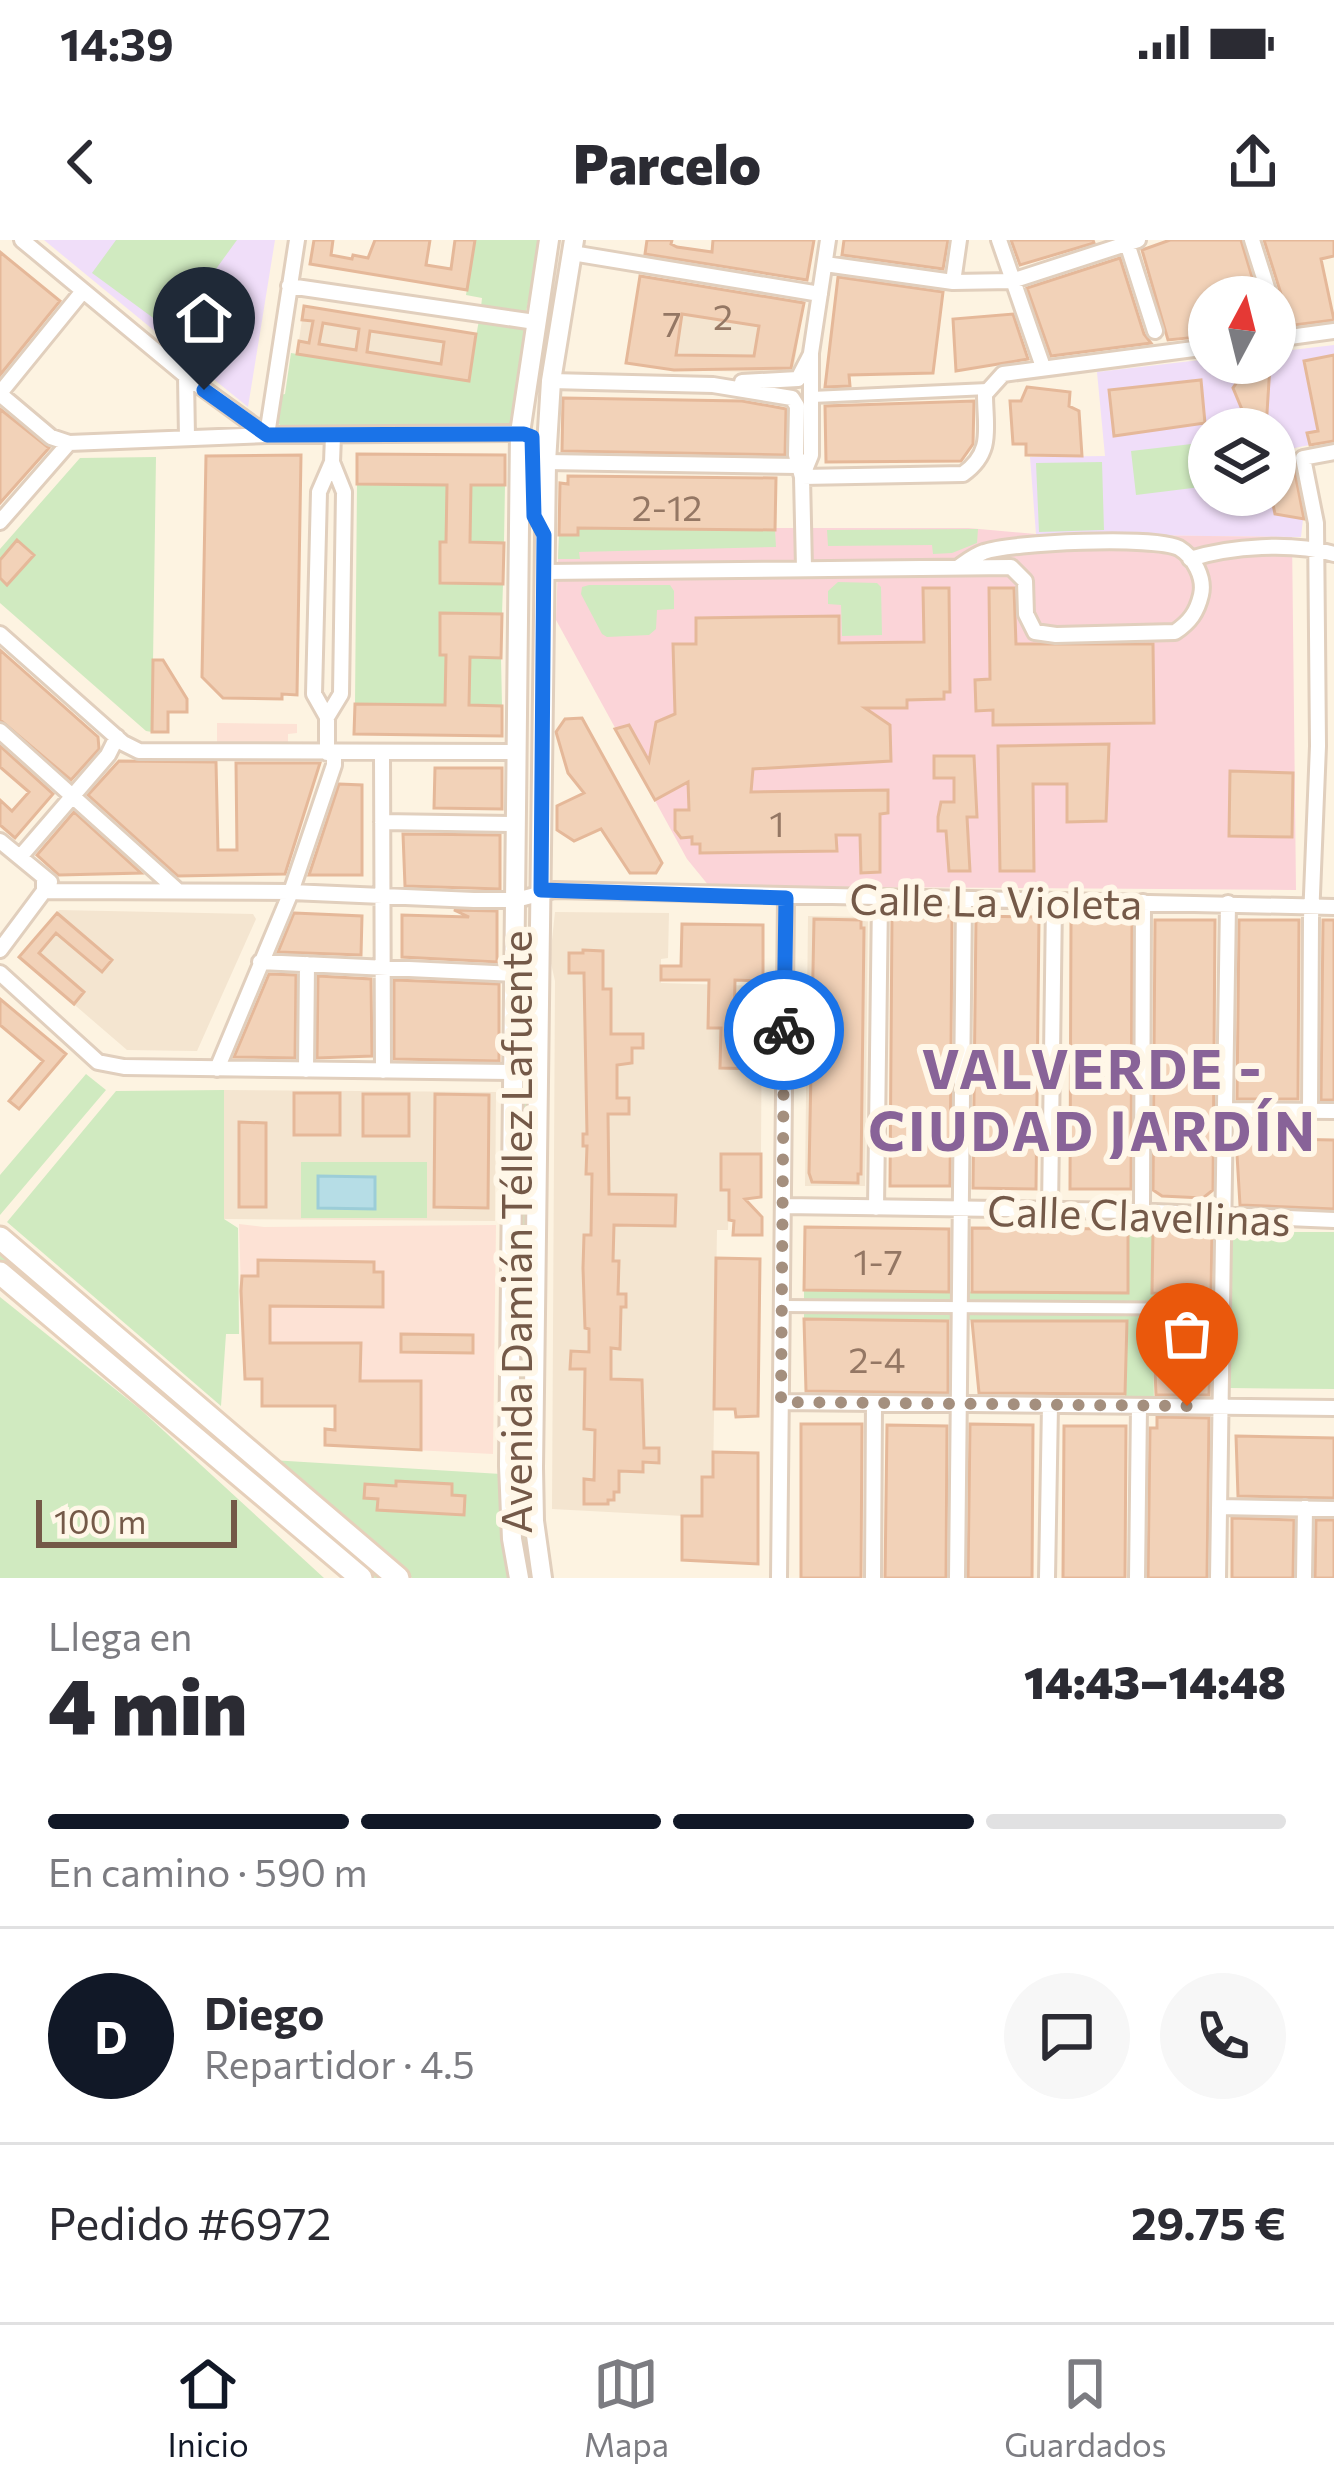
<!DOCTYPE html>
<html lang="es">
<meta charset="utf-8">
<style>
:root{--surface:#fff;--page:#f7f7f7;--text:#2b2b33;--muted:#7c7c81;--line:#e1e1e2;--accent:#111827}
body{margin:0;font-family:Commissioner,sans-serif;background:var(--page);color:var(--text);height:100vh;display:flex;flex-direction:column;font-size:45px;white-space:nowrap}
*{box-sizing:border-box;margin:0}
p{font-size:39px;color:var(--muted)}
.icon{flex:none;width:66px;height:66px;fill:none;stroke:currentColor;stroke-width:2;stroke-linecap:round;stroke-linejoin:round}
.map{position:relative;height:1338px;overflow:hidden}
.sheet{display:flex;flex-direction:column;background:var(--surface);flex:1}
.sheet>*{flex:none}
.needle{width:78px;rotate:7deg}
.buttons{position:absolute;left:1188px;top:36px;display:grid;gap:24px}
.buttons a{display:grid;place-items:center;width:108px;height:108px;border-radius:50%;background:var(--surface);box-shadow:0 3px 9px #0004;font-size:60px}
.scale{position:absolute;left:36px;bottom:30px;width:201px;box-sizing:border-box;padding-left:12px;border:6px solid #745948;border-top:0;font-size:33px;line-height:42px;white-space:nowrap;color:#745948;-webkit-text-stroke:9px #fff7e8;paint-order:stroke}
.pin{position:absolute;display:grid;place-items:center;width:102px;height:102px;color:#fff;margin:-123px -51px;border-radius:50% 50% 50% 0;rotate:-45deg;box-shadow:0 0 12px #0007}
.pin .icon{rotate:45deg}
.courier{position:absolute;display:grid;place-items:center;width:120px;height:120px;margin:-60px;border:9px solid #1a73e8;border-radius:50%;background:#fff;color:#222;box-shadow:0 3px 15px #0007}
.headline em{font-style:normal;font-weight:800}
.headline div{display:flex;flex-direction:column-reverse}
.headline{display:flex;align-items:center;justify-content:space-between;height:204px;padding:0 48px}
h1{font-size:78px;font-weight:800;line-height:90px}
.bar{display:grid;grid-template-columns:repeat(4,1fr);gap:18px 12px;align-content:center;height:144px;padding:0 48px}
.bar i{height:15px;border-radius:9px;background:var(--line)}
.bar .active{background:var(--accent)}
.bar p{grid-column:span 4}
.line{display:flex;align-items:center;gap:30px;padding:0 48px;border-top:3px solid var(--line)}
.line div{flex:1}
.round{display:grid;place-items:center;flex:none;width:126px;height:126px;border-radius:63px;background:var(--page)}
.status{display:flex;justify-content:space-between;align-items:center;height:84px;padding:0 60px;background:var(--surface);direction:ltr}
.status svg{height:33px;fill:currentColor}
header{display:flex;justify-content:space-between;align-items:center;height:156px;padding:0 48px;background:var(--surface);font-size:54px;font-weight:800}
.tab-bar{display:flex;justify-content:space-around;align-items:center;height:168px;border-top:3px solid var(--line);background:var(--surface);font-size:33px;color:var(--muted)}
.tab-bar a{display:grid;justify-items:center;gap:6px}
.tab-bar .active{color:var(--accent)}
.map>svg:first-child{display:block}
.residential{fill:#f4e5d0}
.commercial{fill:#fde2d5}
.education{fill:#f0def9}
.medical{fill:#fbd4d8}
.green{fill:#d0eac0}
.water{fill:#b6dde6;stroke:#9ccdd8;stroke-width:3}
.building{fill:#f2d2b8;stroke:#e5b899;stroke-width:3;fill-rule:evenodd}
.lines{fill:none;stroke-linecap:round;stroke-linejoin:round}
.pedestrian-casing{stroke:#e1cfbd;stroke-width:16}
.minor-casing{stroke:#e1cfbd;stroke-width:20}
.tertiary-casing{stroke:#e1cfbd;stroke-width:24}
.secondary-casing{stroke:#e6d0bb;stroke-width:27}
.pedestrian{stroke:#fff;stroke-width:10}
.minor{stroke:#fff;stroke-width:14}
.tertiary{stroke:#fff;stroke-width:18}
.secondary{stroke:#fff;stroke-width:21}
.done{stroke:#a48f7e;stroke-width:12;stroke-dasharray:0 21.6}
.route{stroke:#1a73e8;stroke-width:15}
.labels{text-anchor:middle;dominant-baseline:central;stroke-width:12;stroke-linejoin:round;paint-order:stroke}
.number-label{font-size:36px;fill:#947764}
.street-label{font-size:42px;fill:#745948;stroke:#fff7e8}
.district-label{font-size:54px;font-weight:bold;letter-spacing:3px;fill:#886398;stroke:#fff7e8}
</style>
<div class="status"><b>14:39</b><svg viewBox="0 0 49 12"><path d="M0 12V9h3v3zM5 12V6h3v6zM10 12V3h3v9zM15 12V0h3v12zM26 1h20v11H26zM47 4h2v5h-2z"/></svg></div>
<header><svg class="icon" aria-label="back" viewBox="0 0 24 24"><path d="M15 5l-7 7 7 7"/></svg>Parcelo<svg class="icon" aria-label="share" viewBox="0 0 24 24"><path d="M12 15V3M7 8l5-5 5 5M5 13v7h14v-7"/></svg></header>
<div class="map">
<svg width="1334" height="1338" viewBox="0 0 1334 1338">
<rect width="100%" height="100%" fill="#fdf3e1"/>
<!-- residential -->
<path class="residential" d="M640,35L804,61L793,133L674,130L626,123Z
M304,66L476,94L469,141L297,114Z
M59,670L253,674L256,679L197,811L127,810L19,717Z
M555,672L669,673L668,718L661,719V743L762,746L761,914H721L722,950H729L728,990H717L713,1237L702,1238V1277L552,1269L555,741L550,719Z
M808,676L868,677L865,946H805Z
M224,850L496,852L495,981L224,979Z"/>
<!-- commercial -->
<path class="commercial" d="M217,483L297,484V493L288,494V505L217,504Z
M239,984L264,987L496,985L493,1214L335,1206V1140L245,1139V1052L241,1051Z"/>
<!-- education -->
<path class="education" d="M44,0H275L248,167L190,120Z
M1334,105V200L1275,212V189H1209V255H1271L1275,274L1303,279L1301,297L1036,294L1030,217L1105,216L1097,132L1209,119V123H1275V112Z"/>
<!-- medical -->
<path class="medical" d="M578,288H968L1036,294L1292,297L1296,650L709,646L687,619L556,380L559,295H577Z"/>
<!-- green -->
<path class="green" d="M116,0H237L171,91L92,33Z
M475,0H541L526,72L481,67L482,58L466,55Z
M479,80L520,86L524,91L515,178L509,185L286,191L278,183L280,155L285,154L291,113L468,141Z
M1209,202V246L1136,255L1131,211Z
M156,217L152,492L146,491L0,363V309L80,218Z
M1102,222L1104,290L1039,292L1036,223Z
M357,244L505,245L504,303L440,302V342L503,344L502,374L440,373V414L501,418L502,466L355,464Z
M578,288L775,290L776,307L579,312L580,319H558L559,295H577Z
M978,289L977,303L952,313L933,314L932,305L828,306L827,290Z
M838,342L877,343L881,347L882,395L842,396L841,365L828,364V351Z
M589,345H670L674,351V369L657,370L656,389L649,395L607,397L602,394L581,354L582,347Z
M522,765L531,778L536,1338H526L516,1258Z
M86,834L106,850L0,975V935Z
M224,850V979L238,988L239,1094H226L221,1166L7,982L116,851Z
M301,922H427V978H301Z
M1128,989L1153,990V1053L1230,1054L1231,992H1334V1149L1230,1148V1083L1153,1082L1154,1166L1125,1160L1126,1081L804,1079V1050L1127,1053Z
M0,1008L391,1338H375L0,1021Z
M0,1057L140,1169L324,1338H0Z
M271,1220L501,1234L511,1338H412Z"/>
<!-- water -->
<path class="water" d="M318,936L375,937V969L318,968Z"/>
<!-- building -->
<path class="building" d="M314,0H333L331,15L352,19L353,15L368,18L375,0H430L426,25L451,29L455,0H475L467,50L310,24Z
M647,0H672L671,4L677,7L712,12L713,0H814L807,40L645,14Z
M844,0H948L943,29L842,15Z
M1011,0H1093L1094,3L1020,25Z
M1170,0H1241L1258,57H1209V96L1168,100L1142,10Z
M1264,0H1334V16L1321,19L1334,80L1286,86L1287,74L1280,65L1281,54Z
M0,12L60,61L0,135Z
M1120,18L1144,94L1151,103L1051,116L1027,48Z
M640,36L804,63L791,128L674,130L626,123ZM682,74L759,86L754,116L676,115Z
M838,37L943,52L933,133L849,135L850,146L825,147Z
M304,66L476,94L469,141L297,114L299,101L309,103L313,81L302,80ZM323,83L359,89L356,110L319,104ZM370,91L444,102L441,124L367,112Z
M1013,74L1028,119L956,131L953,79Z
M1334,115V201L1310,205L1307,193L1318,191L1304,121Z
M1250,123L1270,125L1266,189H1239L1243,172L1233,148Z
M1201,140L1205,183L1114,196L1109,150Z
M1027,147L1070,152L1069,166L1079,171L1082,216L1026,215V204H1013L1010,161H1021Z
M563,158L742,161L781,168L786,169L785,215L562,211Z
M974,161L973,204L961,221L826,222L825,166Z
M0,169L49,208L0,263Z
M357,214L505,215V245H471L470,302L504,303L503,344L440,343V302H446L447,245L357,244Z
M301,215L297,455L282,454V459L223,458L202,437L206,216Z
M1294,228L1304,279L1275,274L1271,255H1275V231Z
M568,236L776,238L775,290L578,288V295H559L560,243L568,244Z
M17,300L34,315L7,345L0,338V320Z
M923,348H949L950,452H944V459L907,460V468H865L890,485L891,521L753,529L751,552L888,550V573L880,574V632L861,633L860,595H836L837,611L700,613V604H692V597L681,598L675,590V570H689L688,542L655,560L615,489L629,485L649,521L656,482L675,474L673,404H696V378L839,376V403L924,402Z
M989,348H1014L1016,404H1153L1154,483L993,485V470L976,471L975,440L990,439Z
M440,373L502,374L501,418L470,417L469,465L502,466V496L354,494L355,464L445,465L446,415H440Z
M0,410L98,497L99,509L71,540L0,480Z
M153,420H163L187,459V472H168V492H152Z
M582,478L662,623L656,633H630L601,589L574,601L557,590V566L584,553L568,533L556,492L565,479Z
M1109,504L1106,581L1067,582V544H1033L1034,631H1000L998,506Z
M0,506L53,554L15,598L0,585V560L12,571L29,552L0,527Z
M934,516H974L977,577H967L970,631H949L946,591H938V577L941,562H954V538H934Z
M119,521L216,522L218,610H237L236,523H320L285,634L178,636L88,555Z
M435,528H502V569L434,568Z
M1230,531L1293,533L1292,597L1229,596Z
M339,544L362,545V635H309Z
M74,572L141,633L59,635L37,615Z
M403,594L500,595V649L405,646Z
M454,670L497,671V722L402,717V675L469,677Z
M57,673L112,720L102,732L56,693L39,713L84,752L74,764L19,717Z
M294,673L362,676L361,715L278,712Z
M892,675L952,676L950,946H890Z
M976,676L1039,677L1036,949L973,948Z
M814,679L861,680V688H864L861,934H858V943L812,942L809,933Z
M1071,679H1132L1131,949H1070Z
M1155,680H1215L1213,950L1203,958L1162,956L1153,950Z
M1239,680H1299L1298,859H1237Z
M1323,680H1334V860H1321Z
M682,684L763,685V741L735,740L734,790L761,791V829L720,828L721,788H708L709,740H661V726H681Z
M583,710L603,711V749H611V794H643V808H632V823L617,825V858H629V874H608L609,954L676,955L675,986L614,985L613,1021H619L618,1054H626V1067H621L620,1109L611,1108V1139L642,1140L644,1208H659V1223L643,1222V1232L619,1231V1252H614V1260H608V1264H584V1239L594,1240L595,1190L584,1189L585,1129H570L571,1111L589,1112V1089L585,1088L583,1028L584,995H591L592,934H586L587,906H583V894H587L584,736V733H569V713H583Z
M269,734L296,735L295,818L234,817Z
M318,736L371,739L372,816L317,818Z
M394,740L499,744V821L394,819Z
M0,759L66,814L19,869L9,861L43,821L0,785Z
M294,853H340V895H294Z
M363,854H409V896H363Z
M435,854L489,855L488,968L434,967Z
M239,882L266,883V967H239Z
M1236,898L1334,900V969L1240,965Z
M721,914H761V957L745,959L762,977V995H733L734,981L729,980V950H721Z
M805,987L949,989V1052L804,1050Z
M972,988L1128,989V1053L972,1052Z
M1153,990H1212L1211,1054L1152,1053Z
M716,1018L760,1019L758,1176L736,1177L735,1169H714Z
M258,1020L374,1022V1032H383V1067L270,1066V1103H361L360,1141H421V1210L325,1205V1189L335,1190V1166H262V1139H245L241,1051L242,1036H258Z
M804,1079L948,1081V1153L806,1151Z
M972,1081H1127L1125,1154L979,1153Z
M1153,1082H1211L1209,1155H1156Z
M401,1094L473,1095V1113L401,1112Z
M1157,1177L1209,1178L1207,1338H1148L1150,1188H1157Z
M801,1184H862L861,1338H801Z
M970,1184L1033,1185L1032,1338H968Z
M887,1185L947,1186L946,1338H885Z
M1064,1186H1126L1125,1338H1063Z
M1236,1196L1334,1198V1258L1238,1256Z
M713,1212L758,1213V1324L682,1320V1276H702V1237H713Z
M396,1241L452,1244V1255L465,1256L464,1275L377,1270L378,1259L364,1258L365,1244L396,1246Z
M1232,1278L1294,1280L1293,1338H1232Z
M1316,1280H1334V1338H1315Z"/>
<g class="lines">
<!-- pedestrian casing -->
<g class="pedestrian-casing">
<path id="pedestrian" d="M812,157L988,149
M782,1066L1222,1069"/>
</g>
<!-- minor casing -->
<g class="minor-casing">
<path id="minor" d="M22,0L186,136L267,195
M999,0L1043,127
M1126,0L1155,91
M1252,0L1270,57
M572,13L820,54
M825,24L953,42L1012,41L1138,0
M953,42L959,0
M289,46L535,82
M1275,75L1276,78
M1275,99L1334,91
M186,136L187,198
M551,141L713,145L792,158L797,166L796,215L802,237L804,328
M742,142L798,139L811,114
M0,153L83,51
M0,154L51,197L69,203L267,195L520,193
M267,195L297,0
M546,222L798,226
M802,237L963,234C994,212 985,188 985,154L1003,134L1209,107
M802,237L811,215V113L828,0
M0,282L69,203
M1190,319C1231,306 1292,302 1334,314
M544,332L1011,327L1025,341L1026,374L1035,392L1056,395L1175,392C1190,382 1197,372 1201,355C1205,338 1194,317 1179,308C1155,296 1011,302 984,312C975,315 967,321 960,326
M0,394L123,503L139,511L517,512
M327,477L341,454L344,252L332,222L333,196
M0,491L178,651
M327,513V477L314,454L319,252L332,222
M382,513L383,831
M382,582L517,584
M0,601L50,642
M20,617L108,515L117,497
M44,651L291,652L474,660H516L554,650L1334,667
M0,710L44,651V637
M260,722L515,734
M0,733L98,822L124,827L514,832
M217,829L291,652L334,525V513
M306,830L307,724
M1226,870L1334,871
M1310,871L1311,679L1318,506L1316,283L1303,218L1334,212
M783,966L1133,971L1334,980
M876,968L880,659
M1050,970L1054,661
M1142,972L1143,662
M781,1162L1334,1168
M1219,1267L1334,1269
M779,1338L786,658
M873,1338L874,1163
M957,1338L964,660
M1047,1338L1050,1165
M1137,1338L1139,1166
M1218,1338L1228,663
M1304,1338L1305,1268"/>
</g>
<!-- tertiary casing -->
<g class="tertiary-casing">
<path id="tertiary" d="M519,1338L512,1299L509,1226L520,193L549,0
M542,1338L534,1281L533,1228L546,222L551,141L574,0"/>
</g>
<!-- secondary casing -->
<g class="secondary-casing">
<path id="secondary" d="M0,998L398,1338
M0,1033L361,1338"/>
</g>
<!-- pedestrian -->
<use href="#pedestrian" class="pedestrian"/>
<!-- minor -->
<use href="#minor" class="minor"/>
<!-- tertiary -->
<use href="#tertiary" class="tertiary"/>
<!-- secondary -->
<use href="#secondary" class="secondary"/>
</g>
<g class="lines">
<!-- done -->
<path class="done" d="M784,790L781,1162L1187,1166"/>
<!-- route -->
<path class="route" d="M204,150L267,195L524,194L532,197L534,276L544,295L541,650L786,658L784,790"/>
</g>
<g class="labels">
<!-- number labels -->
<g class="number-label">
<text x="723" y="75">2</text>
<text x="672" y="82">7</text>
<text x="667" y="266">2-12</text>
<text x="777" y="582">1</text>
<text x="878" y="1020">1-7</text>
<text x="877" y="1118">2-4</text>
</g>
<!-- street labels -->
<g class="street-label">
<text transform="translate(996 660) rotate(1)">Calle La Violeta</text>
<text transform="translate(1139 974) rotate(2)">Calle Clavellinas</text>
<text transform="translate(515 992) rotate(-90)">Avenida Damián Téllez Lafuente</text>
</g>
<!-- district labels -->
<g class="district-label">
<text x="1093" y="827">VALVERDE -<tspan x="1093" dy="62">CIUDAD JARDÍN</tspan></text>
</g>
</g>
</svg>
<div class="buttons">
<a><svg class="needle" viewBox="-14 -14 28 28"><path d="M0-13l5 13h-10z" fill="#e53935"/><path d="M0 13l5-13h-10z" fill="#7c7c81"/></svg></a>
<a><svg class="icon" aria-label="layers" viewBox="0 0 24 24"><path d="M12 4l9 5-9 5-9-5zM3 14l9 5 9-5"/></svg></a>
</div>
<div class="scale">100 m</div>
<div class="pin" style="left:1187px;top:1166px;background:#ea580c"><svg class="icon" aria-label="bag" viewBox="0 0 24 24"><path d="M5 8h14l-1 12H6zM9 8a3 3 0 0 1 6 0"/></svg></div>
<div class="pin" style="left:204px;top:150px;background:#1f2937"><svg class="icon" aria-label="home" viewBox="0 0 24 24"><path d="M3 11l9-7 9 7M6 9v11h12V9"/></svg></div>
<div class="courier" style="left:784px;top:790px"><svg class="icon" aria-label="bike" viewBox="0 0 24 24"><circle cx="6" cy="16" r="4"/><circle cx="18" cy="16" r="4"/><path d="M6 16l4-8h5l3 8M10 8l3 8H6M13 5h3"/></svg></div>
</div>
<section class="sheet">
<div class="headline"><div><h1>4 min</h1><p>Llega en</p></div><em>14:43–14:48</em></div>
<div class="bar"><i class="active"></i><i class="active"></i><i class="active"></i><i></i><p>En camino · 590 m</p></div>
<div class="line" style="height:216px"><b class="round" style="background:var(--accent);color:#fff">D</b><div><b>Diego</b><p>Repartidor · 4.5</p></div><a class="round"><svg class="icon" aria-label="chat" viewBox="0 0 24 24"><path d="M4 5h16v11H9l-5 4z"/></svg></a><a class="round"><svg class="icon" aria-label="phone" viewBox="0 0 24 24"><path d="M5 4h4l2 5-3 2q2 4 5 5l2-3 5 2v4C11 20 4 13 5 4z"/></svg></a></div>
<div class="line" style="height:156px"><div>Pedido #6972</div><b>29.75 €</b></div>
</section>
<nav class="tab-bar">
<a class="active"><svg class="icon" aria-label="home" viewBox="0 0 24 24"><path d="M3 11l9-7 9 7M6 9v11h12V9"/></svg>Inicio</a>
<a><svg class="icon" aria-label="map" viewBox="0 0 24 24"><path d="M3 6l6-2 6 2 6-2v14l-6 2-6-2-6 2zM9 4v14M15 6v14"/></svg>Mapa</a>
<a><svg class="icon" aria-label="saved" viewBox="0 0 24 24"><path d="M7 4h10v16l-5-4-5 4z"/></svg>Guardados</a>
</nav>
